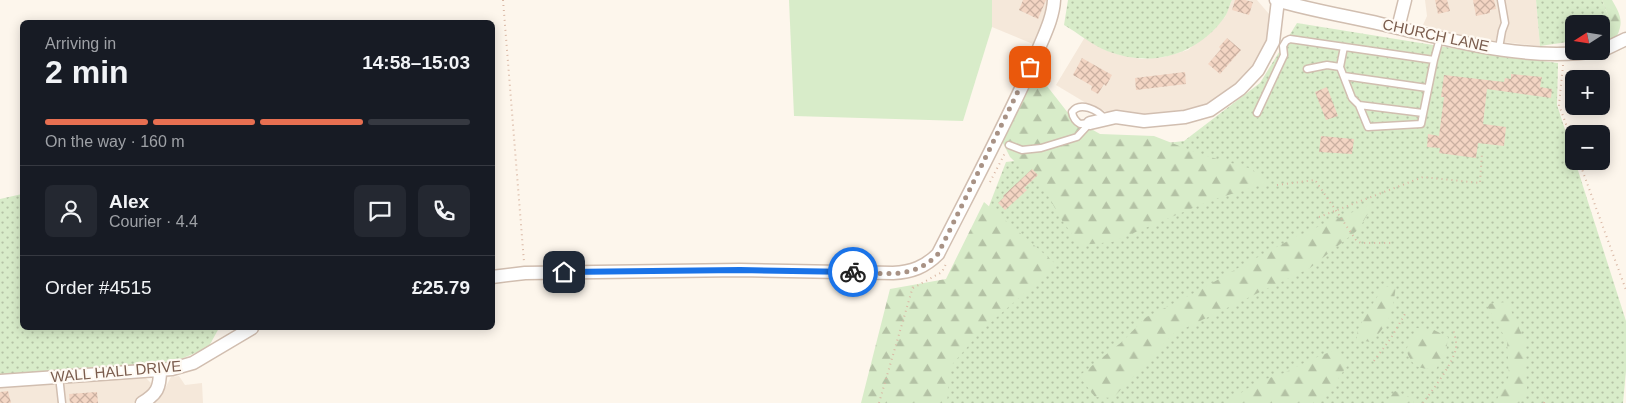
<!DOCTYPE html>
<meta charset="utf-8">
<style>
:root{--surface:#171b24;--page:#242831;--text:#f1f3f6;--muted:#9ea1a6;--line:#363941;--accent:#e76f51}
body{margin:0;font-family:Helvetica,sans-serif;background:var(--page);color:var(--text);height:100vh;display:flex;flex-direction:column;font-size:19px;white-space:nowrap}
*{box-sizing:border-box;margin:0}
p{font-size:16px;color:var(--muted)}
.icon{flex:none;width:28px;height:28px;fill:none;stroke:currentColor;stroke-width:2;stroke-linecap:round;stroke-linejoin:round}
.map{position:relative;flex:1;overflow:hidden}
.sheet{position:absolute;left:20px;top:20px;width:475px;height:310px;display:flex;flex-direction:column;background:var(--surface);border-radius:8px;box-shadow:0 2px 12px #0003}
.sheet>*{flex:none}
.needle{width:32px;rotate:258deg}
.tools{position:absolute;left:1565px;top:15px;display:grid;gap:10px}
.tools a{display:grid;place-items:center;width:45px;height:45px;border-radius:8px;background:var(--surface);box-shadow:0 2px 12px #0003;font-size:25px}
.pin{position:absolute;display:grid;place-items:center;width:42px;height:42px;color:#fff;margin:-21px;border-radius:10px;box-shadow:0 2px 8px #0006}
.courier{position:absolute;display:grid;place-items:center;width:50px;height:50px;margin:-25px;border:4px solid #1a73e8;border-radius:50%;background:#fff;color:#222;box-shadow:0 1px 6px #0007}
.headline em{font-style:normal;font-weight:700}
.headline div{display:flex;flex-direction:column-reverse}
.headline{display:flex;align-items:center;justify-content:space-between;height:85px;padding:0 25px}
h1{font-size:32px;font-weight:700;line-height:38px}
.bar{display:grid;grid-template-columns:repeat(4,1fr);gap:8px 5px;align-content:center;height:60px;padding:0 25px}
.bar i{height:6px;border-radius:4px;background:var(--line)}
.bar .current{background:var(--accent)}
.bar p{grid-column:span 4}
.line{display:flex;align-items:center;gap:12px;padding:0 25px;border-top:1px solid var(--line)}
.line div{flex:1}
.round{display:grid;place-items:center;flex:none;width:52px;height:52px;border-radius:8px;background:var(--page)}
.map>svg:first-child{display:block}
.residential{fill:#f5e8da}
.grass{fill:url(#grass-dots)}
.forest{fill:url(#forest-firs)}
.park{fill:#d8ecc9}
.building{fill:url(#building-cross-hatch)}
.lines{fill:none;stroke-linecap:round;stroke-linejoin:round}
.service-casing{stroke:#d1beb0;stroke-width:9}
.minor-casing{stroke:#d1beb0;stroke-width:15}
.path{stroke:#d9b8a5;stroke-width:2;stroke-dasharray:1 4;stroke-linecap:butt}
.service{stroke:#fff;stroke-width:6}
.minor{stroke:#fff;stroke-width:12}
.done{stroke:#a89285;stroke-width:5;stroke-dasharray:0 9}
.route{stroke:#1a73e8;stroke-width:6}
.labels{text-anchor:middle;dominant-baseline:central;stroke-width:4.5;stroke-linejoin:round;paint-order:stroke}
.street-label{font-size:15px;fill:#7a5c4d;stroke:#fffaf3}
</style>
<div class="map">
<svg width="1626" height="403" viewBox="0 0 1626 403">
<defs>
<pattern id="grass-dots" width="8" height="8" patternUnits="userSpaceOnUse" patternTransform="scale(1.25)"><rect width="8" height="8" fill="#d8ecc9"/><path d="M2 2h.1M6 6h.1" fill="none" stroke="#b4c2a5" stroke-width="1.8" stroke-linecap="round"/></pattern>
<pattern id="forest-firs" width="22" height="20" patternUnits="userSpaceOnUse" patternTransform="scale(1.25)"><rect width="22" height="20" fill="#d8ecc9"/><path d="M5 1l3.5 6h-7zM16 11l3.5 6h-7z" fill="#b4c2a5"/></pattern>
<pattern id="building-cross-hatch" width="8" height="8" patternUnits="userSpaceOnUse" patternTransform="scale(1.25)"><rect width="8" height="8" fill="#f3d5c3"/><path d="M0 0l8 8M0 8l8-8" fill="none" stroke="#cab0a1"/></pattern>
</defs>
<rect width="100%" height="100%" fill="#fdf6ec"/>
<!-- residential -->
<path class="residential" d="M992,0H1048L1047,10L1033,44L992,27Z
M1232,0H1257L1269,14L1268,42L1244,82L1212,104L1154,119L1113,114L1091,106L1056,85L1085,37L1105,50L1120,55L1142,59L1164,57L1188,50L1225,17Z
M1425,0H1536L1540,46L1475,39L1423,25L1427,16Z
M179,376L185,385L202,383L203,403H153L161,396L171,377Z
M146,378L151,383V389L149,394L133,403H0V387L71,381Z"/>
<!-- grass -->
<path class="grass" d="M1068,0H1232C1229,6 1228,13 1224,18C1196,56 1151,68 1107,51C1092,45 1078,33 1064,25Z
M1536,0H1602L1609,18L1611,26L1601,30V24H1574V41L1540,46Z
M1297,23L1501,56L1558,63L1557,105L1574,157V161H1575L1626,321V371L1623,403H913L1006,162L1184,141L1260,83Z
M22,194V328H219L208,348L178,360L149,365L0,375V199Z"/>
<!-- forest -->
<path class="forest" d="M1602,0H1612C1620,14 1624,21 1617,36L1601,43V31L1610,26L1609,18Z
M1036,72L1072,118L1100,134L1154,136L1200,154L1252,169L1267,183L1212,200L1112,242L1080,245L1061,219L1046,192L1010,157L1000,137Z
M984,202L1057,265L982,330L950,367L947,403H861L890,289L946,279Z
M1374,203L1359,229L1310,268L1173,334L1113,398L1095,397L1079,376L1123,341L1145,318L1200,290L1245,264L1301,234Z
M1396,284C1393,311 1391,322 1371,342L1357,340V331L1368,311L1383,288Z
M1507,302L1524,339L1527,388L1520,403H1495L1509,376L1507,341L1486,304Z
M1416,328L1434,330L1448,337L1446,353L1436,369C1417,369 1413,367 1406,350Z
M1337,349L1347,366L1329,392L1313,403H1226L1257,382L1284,373L1310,360Z
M1395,391L1413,399L1414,403H1385Z"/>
<!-- park -->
<path class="park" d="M789,0H992V27L963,121L794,116Z"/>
<!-- building -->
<path class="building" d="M1023,0H1046L1038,19L1019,10Z
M1235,0H1245L1253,2L1249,15L1232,10Z
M1435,0H1447L1450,11L1438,14Z
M1473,0H1494L1496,9L1490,10V13L1476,16Z
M1227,38L1241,50L1220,74L1208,64L1221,49L1219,47Z
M1082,58L1112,75L1106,86L1104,84L1098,94L1091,90L1092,86L1073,75Z
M1185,72L1186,84L1136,90L1135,78Z
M1511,74L1542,77L1540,87L1552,89L1551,98L1487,89L1483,124L1506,127L1504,146L1478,143L1476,158L1439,153L1440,148L1427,147L1428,134L1439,136L1444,97H1441L1444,75L1504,82L1505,78L1511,79Z
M1327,87L1338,116L1326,120L1315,92Z
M1321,136L1354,139L1352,154L1319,152Z
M1032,169L1038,175L1024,188L1027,190L1005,210L998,203L1004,197L1003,196Z
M8,391L11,403H0V392Z
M97,392L98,403H70L69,394Z"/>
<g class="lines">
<!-- service casing -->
<g class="service-casing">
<path id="service" d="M1499,48L1502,31L1505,23L1501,0
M1340,67L1352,98L1359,105L1423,113
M1307,69L1327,65L1340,67L1344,47
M1344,76L1427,88
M1359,105L1368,127L1421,124L1434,60
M1257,113L1284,55L1283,46L1286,41L1290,39L1434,60L1440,38
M1089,123L1080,124C1075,121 1073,118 1072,112C1080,101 1098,110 1105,119
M1009,145L1022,150L1041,148L1077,137L1090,123
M59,376L62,403"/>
</g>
<!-- minor casing -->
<g class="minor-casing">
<path id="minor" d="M1276,0C1310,10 1346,16 1381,24C1451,40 1525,62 1597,51
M1398,28L1405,0
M1601,51L1626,39
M1090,123L1116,117L1144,121L1185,117L1210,110L1240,89L1258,70L1273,42L1278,0
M492,277L525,273L740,270L893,273C912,272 925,267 938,254C971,189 1006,124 1035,58C1042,39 1053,20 1054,0
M0,381L172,369L193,363L252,328
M142,403C157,394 160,388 160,370"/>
</g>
<!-- path -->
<path class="path" d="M503,0L524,262
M1563,65L1559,105L1574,146
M1579,161L1626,290
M990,182L1005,153
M1277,185L1315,180L1356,240L1361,243H1391
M1319,217L1423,177L1480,183L1482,153
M913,288L942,272L946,264
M1374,361L1391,338L1405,314
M879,403L914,283
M1423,403C1432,391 1454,362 1456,348C1457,341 1454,334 1453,328
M1544,403L1545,398"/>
<!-- service -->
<use href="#service" class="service"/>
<!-- minor -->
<use href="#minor" class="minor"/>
</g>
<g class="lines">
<!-- done -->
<path class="done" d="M853,272C886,273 913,280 938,254L1030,67"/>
<!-- route -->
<path class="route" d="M564,272L740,270L853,272"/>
</g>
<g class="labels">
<!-- street labels -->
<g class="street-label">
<text transform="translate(1436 35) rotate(12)">CHURCH LANE</text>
<text transform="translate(116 371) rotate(-5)">WALL HALL DRIVE</text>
</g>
</g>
</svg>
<div class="tools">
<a><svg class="needle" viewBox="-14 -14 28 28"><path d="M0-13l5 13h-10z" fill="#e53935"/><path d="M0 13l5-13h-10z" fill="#9ea1a6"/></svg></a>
<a>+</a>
<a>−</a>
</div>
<div class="pin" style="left:1030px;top:67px;background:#ea580c"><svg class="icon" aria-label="bag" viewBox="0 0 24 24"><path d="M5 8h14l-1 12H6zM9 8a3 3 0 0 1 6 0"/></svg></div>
<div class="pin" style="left:564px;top:272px;background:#1f2937"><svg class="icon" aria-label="home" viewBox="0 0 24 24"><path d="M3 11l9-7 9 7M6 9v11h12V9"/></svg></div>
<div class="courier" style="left:853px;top:272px"><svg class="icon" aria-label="bike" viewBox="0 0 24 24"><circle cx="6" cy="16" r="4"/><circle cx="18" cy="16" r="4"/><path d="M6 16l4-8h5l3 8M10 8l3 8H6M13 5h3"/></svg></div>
<section class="sheet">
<div class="headline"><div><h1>2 min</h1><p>Arriving in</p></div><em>14:58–15:03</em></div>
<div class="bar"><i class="current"></i><i class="current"></i><i class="current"></i><i></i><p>On the way · 160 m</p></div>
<div class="line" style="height:90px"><a class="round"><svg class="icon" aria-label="person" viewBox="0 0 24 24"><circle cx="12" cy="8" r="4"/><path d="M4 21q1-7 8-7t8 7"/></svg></a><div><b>Alex</b><p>Courier · 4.4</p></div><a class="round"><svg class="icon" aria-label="chat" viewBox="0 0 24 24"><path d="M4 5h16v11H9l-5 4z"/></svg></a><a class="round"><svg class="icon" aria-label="phone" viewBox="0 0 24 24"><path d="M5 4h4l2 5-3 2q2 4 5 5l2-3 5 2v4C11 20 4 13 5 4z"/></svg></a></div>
<div class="line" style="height:65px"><div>Order #4515</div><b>£25.79</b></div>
</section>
</div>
